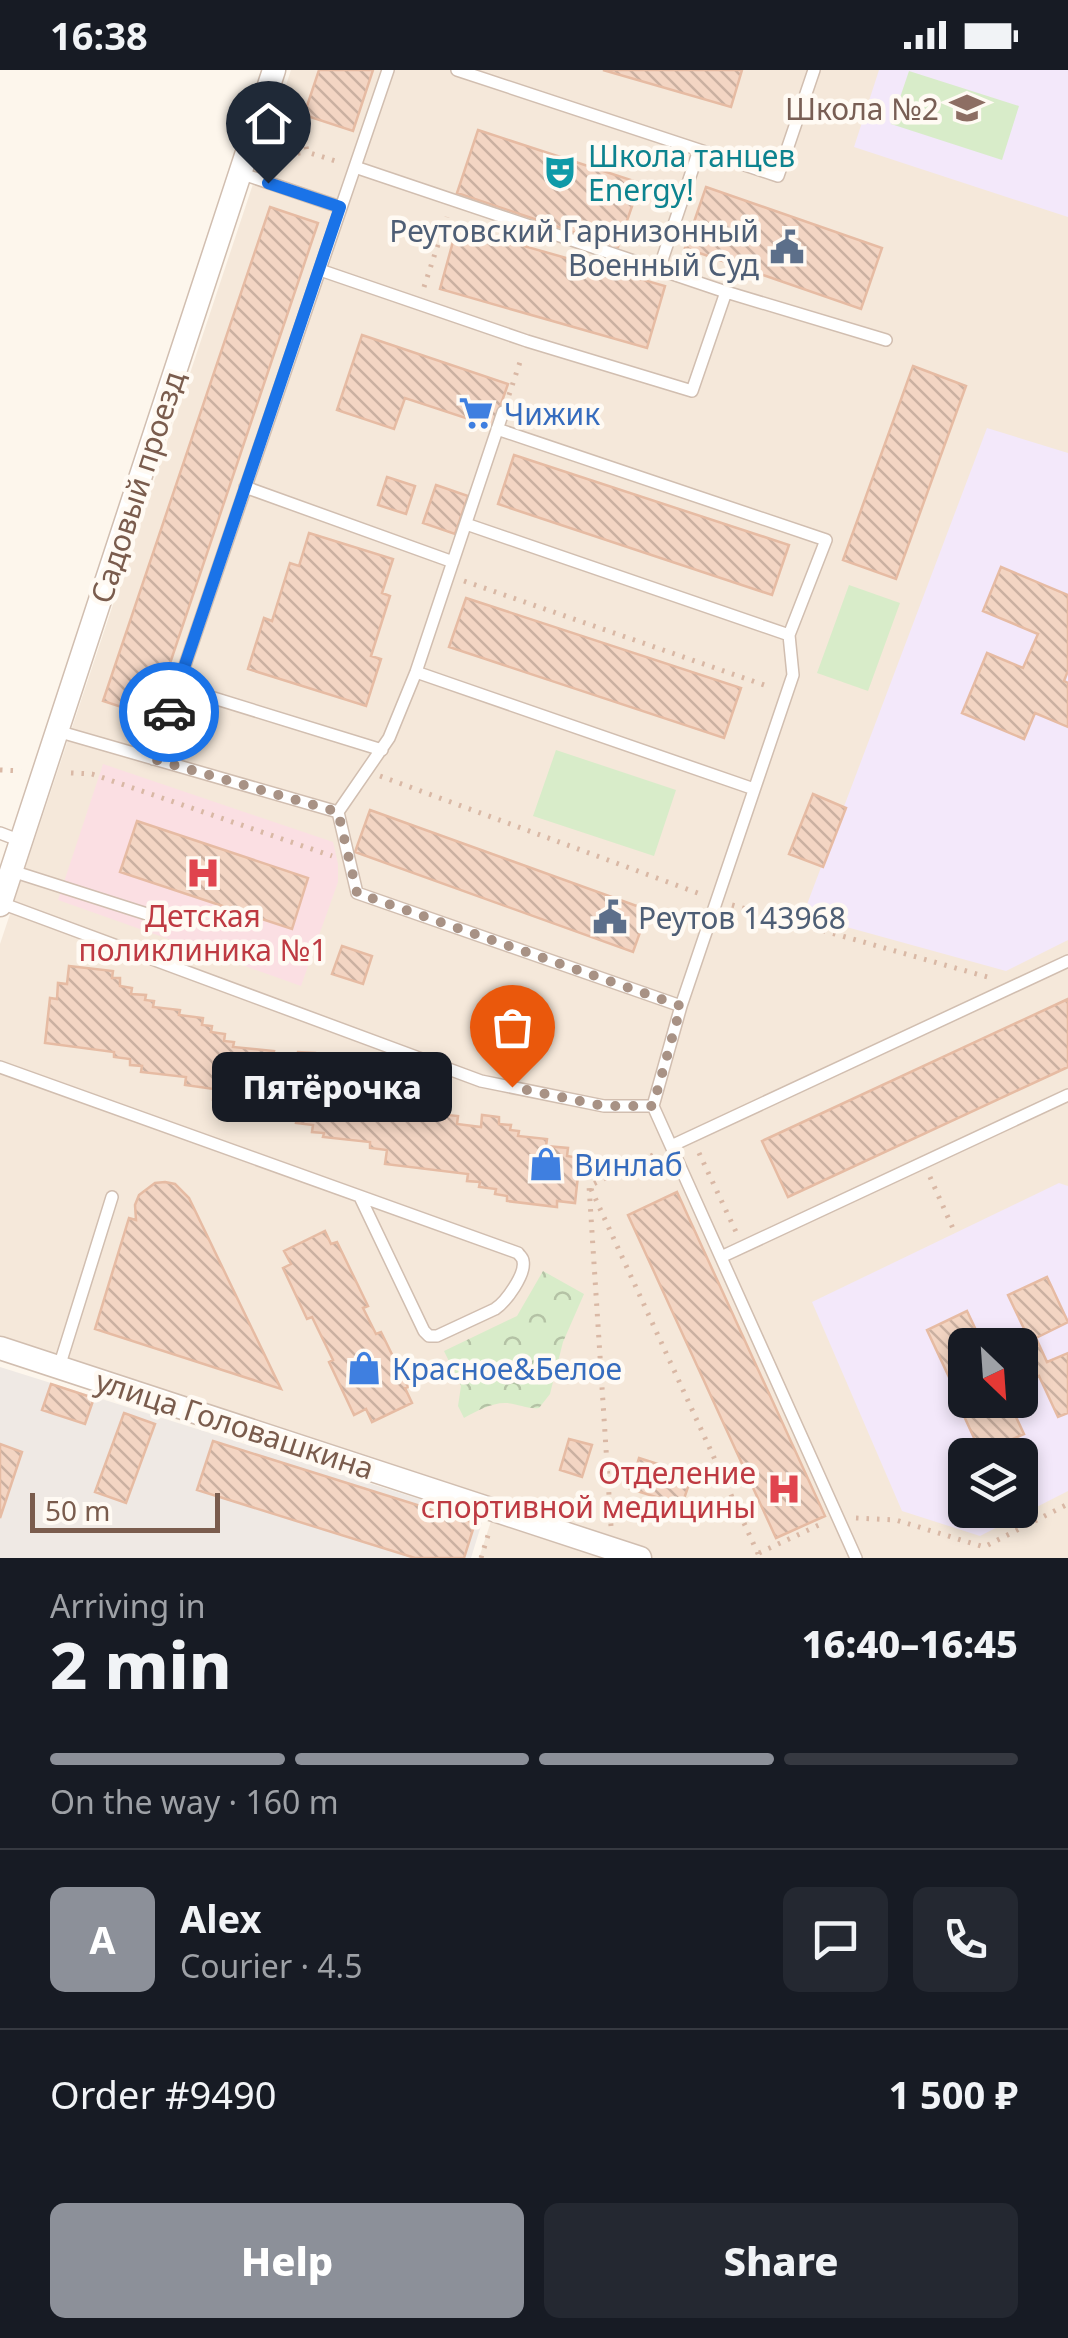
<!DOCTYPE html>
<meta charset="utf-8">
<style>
:root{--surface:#171b24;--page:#242831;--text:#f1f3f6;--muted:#9ea1a6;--line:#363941;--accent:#8c9099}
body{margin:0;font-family:"Noto Sans",sans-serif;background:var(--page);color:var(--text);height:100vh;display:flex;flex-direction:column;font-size:38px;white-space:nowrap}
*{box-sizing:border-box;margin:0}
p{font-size:32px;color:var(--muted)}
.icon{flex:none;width:55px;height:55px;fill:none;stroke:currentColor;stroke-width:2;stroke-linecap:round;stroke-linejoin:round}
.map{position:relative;height:1488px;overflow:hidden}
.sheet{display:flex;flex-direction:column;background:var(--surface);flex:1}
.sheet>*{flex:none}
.needle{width:65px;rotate:155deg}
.buttons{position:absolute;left:948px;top:1258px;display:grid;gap:20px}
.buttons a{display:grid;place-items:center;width:90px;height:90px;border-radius:15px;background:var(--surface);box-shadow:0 5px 15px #0003;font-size:50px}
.scale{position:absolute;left:30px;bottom:25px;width:190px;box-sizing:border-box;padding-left:10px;border:5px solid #7a5c4d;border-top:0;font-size:28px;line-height:35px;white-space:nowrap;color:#7a5c4d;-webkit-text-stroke:8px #fffaf3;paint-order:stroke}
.pin{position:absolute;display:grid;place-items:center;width:85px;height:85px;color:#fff;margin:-102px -42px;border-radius:50% 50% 50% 0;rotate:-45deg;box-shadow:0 0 10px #0007}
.pin .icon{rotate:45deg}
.courier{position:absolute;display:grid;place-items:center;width:100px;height:100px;margin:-50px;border:8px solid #1a73e8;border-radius:50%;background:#fff;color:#222;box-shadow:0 2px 12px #0007}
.bubble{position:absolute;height:70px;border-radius:15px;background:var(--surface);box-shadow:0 5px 15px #0003;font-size:32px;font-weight:800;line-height:70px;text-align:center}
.overview em{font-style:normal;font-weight:800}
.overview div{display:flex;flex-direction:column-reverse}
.overview{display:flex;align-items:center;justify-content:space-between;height:170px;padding:0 50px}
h1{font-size:65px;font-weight:800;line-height:75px}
.bar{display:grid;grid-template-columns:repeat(4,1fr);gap:15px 10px;align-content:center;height:120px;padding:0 50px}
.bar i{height:12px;border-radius:8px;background:var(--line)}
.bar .on{background:var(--accent)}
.bar p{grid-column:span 4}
.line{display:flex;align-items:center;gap:25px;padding:0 50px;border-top:2px solid var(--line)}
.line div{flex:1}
.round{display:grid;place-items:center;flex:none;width:105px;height:105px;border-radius:15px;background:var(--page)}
.cta{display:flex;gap:20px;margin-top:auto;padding:20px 50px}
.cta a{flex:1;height:115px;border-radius:15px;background:var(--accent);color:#fff;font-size:40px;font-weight:800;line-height:115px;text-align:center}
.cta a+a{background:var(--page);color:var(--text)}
.status{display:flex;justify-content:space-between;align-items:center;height:70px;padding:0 50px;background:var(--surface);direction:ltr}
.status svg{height:28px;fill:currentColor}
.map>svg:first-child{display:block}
.residential{fill:#f5e8da;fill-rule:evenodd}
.industrial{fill:#efe9e4}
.education{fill:#f3e8fa;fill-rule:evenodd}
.medical{fill:#fbdfe3}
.grass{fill:#d8ecc9}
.forest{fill:url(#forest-crowns)}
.building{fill:url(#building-back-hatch);stroke:#e6bba3;stroke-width:2.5}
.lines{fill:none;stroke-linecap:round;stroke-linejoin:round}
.service-casing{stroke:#d1beb0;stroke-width:14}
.minor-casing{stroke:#d1beb0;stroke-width:25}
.path{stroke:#d9b8a5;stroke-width:5;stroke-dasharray:2.5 8;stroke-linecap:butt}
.service{stroke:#fff;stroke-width:11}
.minor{stroke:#fff;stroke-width:22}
.done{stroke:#a89285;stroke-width:10;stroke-dasharray:0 18}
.route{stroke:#1a73e8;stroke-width:12}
.labels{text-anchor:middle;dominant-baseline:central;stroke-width:9;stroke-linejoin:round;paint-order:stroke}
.education-label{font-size:30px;fill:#785e54;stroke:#fffaf3;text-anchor:end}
.culture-label{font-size:30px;fill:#0d838f;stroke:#fffaf3;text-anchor:start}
.service-label{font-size:30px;fill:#4e5e75;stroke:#fffaf3;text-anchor:end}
.shop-label{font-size:30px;fill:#366cbe;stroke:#fffaf3;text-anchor:start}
.street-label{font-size:30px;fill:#7a5c4d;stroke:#fffaf3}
.health-label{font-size:30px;fill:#be3a42;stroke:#fffaf3}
</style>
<div class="status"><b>16:38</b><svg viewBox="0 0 49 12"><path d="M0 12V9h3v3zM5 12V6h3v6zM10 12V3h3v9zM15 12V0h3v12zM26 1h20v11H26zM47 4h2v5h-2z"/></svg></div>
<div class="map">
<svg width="1068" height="1488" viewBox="0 0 1068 1488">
<defs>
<pattern id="forest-crowns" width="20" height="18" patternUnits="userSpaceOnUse" patternTransform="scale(2.5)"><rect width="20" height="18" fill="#d8ecc9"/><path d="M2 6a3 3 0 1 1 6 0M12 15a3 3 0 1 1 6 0" fill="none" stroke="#b4c2a5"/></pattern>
<pattern id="building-back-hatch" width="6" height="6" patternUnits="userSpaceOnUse" patternTransform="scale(2.5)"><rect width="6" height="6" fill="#f3d5c3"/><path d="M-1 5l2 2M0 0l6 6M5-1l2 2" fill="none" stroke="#cab0a1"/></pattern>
</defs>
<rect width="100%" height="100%" fill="#fdf6ec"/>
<!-- residential -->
<path class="residential" d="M291,0H1068V1488H479L492,1448L0,1287V874ZM965,1275H1020V1330H965ZM965,1385H1020V1440H965Z"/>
<!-- industrial -->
<path class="industrial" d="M0,1297L483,1449L471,1488H0Z"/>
<!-- education -->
<path class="education" d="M879,0H1068V147L854,77Z
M987,358L1068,383V870L1006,901L803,845Z
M1059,1113L1068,1116V1421L980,1466L902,1441L812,1232ZM965,1275H1020V1330H965ZM965,1385H1020V1440H965Z"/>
<!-- medical -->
<path class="medical" d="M103,694L333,772L338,794V812L301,916L58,830Z"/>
<!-- grass -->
<path class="grass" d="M909,1L1019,36L1002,90L891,54Z
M849,515L900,533L868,621L817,603Z
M556,680L676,720L654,786L533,746Z"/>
<!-- forest -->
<path class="forest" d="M543,1201L584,1224L563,1272L550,1324L539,1338C528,1339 524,1336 513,1334C496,1330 479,1340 464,1348L458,1336L461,1316L444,1281L517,1246Z"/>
<!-- building -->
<path class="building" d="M319,0H373L353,61L304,45Z
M603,0H742L731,37Z
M478,60L640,113L618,177L457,123Z
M706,117L882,178L861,239L685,178Z
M270,137L318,153L152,647L103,631Z
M457,157L665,216L647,278L440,219Z
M362,265L508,314L493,357L405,328L394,359L337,340Z
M913,296L966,316L896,509L843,490Z
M514,385L789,475L772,525L498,434Z
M387,407L415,416L406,444L378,435Z
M436,415L468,426L455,464L423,453Z
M309,463L393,489L382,523L390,526L371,586L381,589L366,636L248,599L264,548L272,551L290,493L299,496Z
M1001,497L1068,525V601L1064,611L1068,613V657L1035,643L1024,669L962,643L987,583L1023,598L1038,564L983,541Z
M466,528L741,618L724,668L449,577Z
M813,724L846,738L823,797L789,784Z
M370,740L648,840L633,882L355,782Z
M137,751L308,808L292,859L120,802Z
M342,876L372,886L363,914L332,904Z
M69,896L113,901L112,908H120V916L132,918L131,924L146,925L145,930L154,931L153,937L180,940L179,945L203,948L202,955L212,956L211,962L225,964L224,971L234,972L233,977L274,981L273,985L297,988L298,982L315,983V990L328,991L327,996L336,998V1003L362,1006L361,1013L384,1015V1020L394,1021L393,1028L408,1030L407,1037L419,1038L418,1042L458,1046L457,1054L481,1057L482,1045L499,1047V1054L511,1055L510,1060L519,1061L518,1066L547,1069L546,1076L568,1078L567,1086L580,1088L575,1133L557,1131V1137L507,1131V1126L495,1124L496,1119L479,1117L480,1112L467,1111L468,1104L385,1094L387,1080L370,1078V1072L323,1067L324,1063L312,1062L313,1055L296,1053L297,1048L249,1043L250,1038L237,1037L238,1033L213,1030L214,1019L185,1015L186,1007L141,1002L142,996L130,995V989L114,987V982L45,973L50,928L57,929L58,913L67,914Z
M1068,929V997L788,1127L762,1071Z
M165,1112L175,1114L189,1128L281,1319L95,1259L129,1148L136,1150L135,1135L139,1125L155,1113Z
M677,1122L825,1446L776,1468L628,1145Z
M325,1161L331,1174L337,1172L368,1236L363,1238L376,1264L381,1262L408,1317L405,1318L412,1333L372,1352L366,1339L354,1345L329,1292L333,1290L312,1247L307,1249L283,1198L291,1194L284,1181Z
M1047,1207L1068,1252L1036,1268L1047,1292L1068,1283V1343L1058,1347L1039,1306L1020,1315V1275H1005L1027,1265L1008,1225Z
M967,1241L983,1275H965V1300L949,1307L927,1260Z
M51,1314L94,1328L85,1354L42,1340Z
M965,1330H1008L1024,1364L981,1383L958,1333Z
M124,1343L155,1354L126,1433L95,1422Z
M569,1369L592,1375L582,1407L560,1400Z
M213,1371L475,1453L464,1488H415L197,1420Z
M0,1374L22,1382L0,1448Z
M639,1388L692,1405L682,1435L630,1419Z"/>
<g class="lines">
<!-- service casing -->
<g class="service-casing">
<path id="service" d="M457,0L778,106L814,0
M240,103L340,137
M659,199L699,80
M320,200L527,271L692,321L726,222L355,97
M726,222L886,270
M497,359L826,470L789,565L793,605L681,936L653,1036L856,1488
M245,417L453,492
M466,454L789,565
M416,602L754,719
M178,617L382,680
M57,661L338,742L389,668L416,602L503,342
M153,689L388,0
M338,742L357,823L681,936
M0,763L21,771
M12,801L150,845
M1,833L481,1011L604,1036H653
M0,997L518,1183C520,1186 523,1188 523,1191C526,1204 506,1232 495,1239L437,1266H429L424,1261L360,1127
M671,1076L1068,891
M721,1187L1068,1025
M59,1297L112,1127"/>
</g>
<!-- minor casing -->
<g class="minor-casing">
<path id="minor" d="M0,835L274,0
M0,1278L640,1488"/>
</g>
<!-- path -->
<path class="path" d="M297,25L307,82L339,92
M277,86L307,82
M424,217L447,147
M509,325L521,289
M464,511L770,617
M0,700L21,701
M71,703L92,704L332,786
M380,706L703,825
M732,835L991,908
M699,1083L737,1164
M930,1107L955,1163
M591,1119L760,1488
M856,1448L896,1450L984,1477L1068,1434
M611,1456L589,1116L655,1084
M759,1483L821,1454
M481,1488L489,1462"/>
<!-- service -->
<use href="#service" class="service"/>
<!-- minor -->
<use href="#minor" class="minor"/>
</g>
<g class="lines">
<!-- done -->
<path class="done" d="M169,642L153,689L338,742L357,823L681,936L653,1036H604L512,1017"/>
<!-- route -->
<path class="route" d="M169,642L340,137L268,113"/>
</g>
<!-- icons -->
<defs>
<g id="school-bare" transform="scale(2.7)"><path d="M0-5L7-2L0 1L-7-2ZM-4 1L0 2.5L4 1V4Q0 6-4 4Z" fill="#8d6e63" stroke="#fffaf3" stroke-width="2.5" paint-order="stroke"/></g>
<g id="theatre-bare" transform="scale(2.7)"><path d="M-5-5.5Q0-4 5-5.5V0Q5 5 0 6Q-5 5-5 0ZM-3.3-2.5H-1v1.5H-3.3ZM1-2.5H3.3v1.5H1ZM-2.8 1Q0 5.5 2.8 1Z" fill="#0f9aa8" stroke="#fffaf3" stroke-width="2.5" paint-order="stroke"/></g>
<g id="civic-bare" transform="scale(2.7)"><path d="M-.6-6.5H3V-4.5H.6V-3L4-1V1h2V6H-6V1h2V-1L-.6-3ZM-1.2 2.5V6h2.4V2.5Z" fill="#5c6f8a" stroke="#fffaf3" stroke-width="2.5" paint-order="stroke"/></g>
<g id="supermarket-bare" transform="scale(2.7)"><path d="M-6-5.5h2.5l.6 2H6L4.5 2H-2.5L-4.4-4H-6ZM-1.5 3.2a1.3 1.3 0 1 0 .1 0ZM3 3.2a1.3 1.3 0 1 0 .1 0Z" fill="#3f7fe0" stroke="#fffaf3" stroke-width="2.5" paint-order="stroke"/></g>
<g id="hospital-bare" transform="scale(2.7)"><path d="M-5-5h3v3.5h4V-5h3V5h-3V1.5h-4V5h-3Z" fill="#e0444e" stroke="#fffaf3" stroke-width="2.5" paint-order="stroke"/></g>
<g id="shop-bare" transform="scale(2.7)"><path d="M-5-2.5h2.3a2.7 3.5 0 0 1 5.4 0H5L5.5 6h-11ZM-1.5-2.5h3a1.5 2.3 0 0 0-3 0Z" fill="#3f7fe0" stroke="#fffaf3" stroke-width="2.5" paint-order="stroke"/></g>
</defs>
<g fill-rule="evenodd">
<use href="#school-bare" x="967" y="38"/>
<use href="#theatre-bare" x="560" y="102"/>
<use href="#civic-bare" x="787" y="177"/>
<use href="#supermarket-bare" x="476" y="343"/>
<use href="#hospital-bare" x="203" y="803"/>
<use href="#civic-bare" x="610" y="847"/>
<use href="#shop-bare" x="546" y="1094"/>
<use href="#shop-bare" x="364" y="1298"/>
<use href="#hospital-bare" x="784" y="1419"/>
</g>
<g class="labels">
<!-- education labels -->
<g class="education-label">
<text x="939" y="38">Школа №2</text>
</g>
<!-- culture labels -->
<g class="culture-label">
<text x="588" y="85">Школа танцев<tspan x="588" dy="34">Energy!</tspan></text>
</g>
<!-- service labels -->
<g class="service-label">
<text x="759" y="160">Реутовский Гарнизонный<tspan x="759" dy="34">Военный Суд</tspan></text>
<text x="638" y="847" text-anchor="start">Реутов 143968</text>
</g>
<!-- shop labels -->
<g class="shop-label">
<text x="504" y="343">Чижик</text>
<text x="574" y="1094">Винлаб</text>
<text x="392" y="1298">Красное&amp;Белое</text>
</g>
<!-- street labels -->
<g class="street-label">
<text transform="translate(137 417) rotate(-72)">Садовый проезд</text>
<text transform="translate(235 1354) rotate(18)">улица Головашкина</text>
</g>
<!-- health labels -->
<g class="health-label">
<text x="203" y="845">Детская<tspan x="203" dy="34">поликлиника №1</tspan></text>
<text x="756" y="1402" text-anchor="end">Отделение<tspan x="756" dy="34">спортивной медицины</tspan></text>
</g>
</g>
</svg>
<div class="buttons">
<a><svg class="needle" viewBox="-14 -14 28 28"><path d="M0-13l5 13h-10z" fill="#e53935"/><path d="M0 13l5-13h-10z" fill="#9ea1a6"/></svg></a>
<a><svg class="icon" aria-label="layers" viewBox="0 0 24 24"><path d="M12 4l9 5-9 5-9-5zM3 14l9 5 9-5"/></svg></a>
</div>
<div class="scale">50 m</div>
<div class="pin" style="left:512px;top:1017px;background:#ea580c"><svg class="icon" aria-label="bag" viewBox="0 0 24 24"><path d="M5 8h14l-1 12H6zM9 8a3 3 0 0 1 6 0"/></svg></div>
<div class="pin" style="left:268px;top:113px;background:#1f2937"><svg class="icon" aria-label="home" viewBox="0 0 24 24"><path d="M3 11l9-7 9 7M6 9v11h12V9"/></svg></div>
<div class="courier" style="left:169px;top:642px"><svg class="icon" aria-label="car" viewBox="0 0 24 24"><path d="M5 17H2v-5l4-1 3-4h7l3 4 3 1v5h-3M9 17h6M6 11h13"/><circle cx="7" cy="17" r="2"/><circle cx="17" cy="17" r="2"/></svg></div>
<div class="bubble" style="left:212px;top:982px;width:240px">Пятёрочка</div>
</div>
<section class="sheet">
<div class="overview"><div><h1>2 min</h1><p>Arriving in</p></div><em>16:40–16:45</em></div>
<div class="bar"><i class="on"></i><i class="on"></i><i class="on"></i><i></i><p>On the way · 160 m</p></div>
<div class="line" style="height:180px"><b class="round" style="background:var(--accent);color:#fff">A</b><div><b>Alex</b><p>Courier · 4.5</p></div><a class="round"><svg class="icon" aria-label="chat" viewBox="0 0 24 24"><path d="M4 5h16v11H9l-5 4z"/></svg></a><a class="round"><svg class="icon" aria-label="phone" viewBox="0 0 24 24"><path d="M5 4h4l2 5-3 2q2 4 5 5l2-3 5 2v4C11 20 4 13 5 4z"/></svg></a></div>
<div class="line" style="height:130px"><div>Order #9490</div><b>1 500 ₽</b></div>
<div class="cta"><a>Help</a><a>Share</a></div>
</section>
